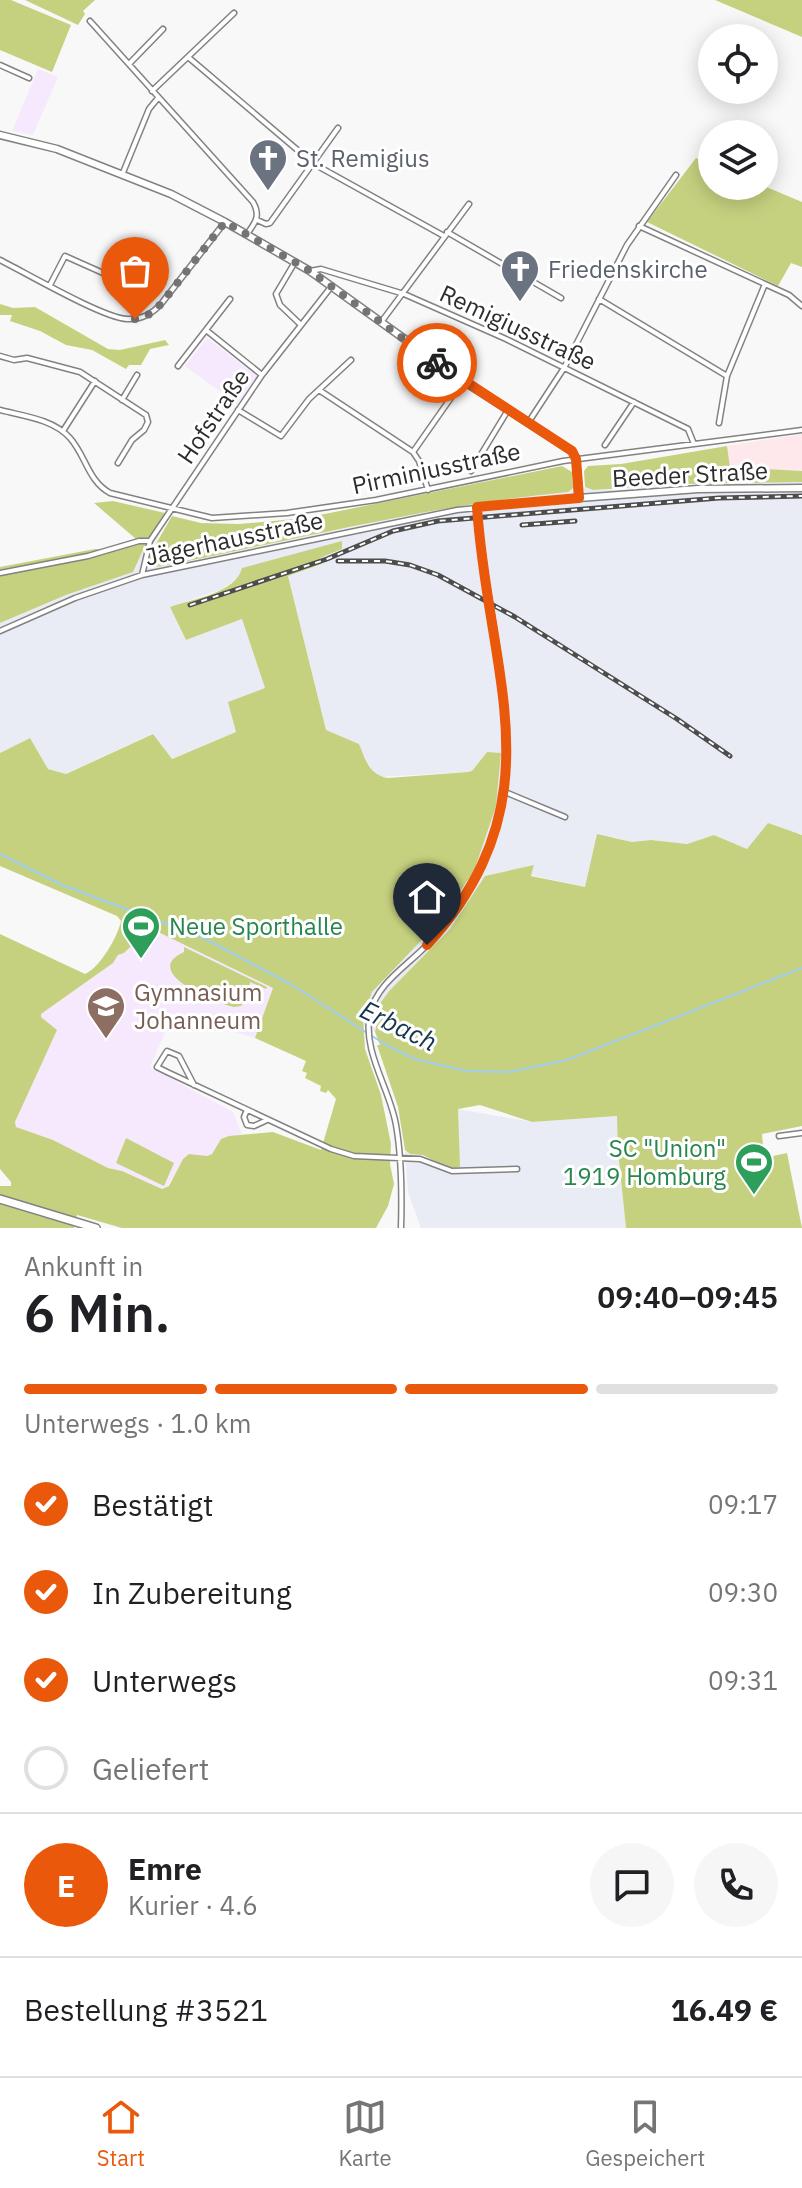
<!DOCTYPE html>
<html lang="de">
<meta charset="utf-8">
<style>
:root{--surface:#fff;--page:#f6f6f6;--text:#202124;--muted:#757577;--line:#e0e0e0;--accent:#ea580c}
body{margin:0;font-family:"IBM Plex Sans",sans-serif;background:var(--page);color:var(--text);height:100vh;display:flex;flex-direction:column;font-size:30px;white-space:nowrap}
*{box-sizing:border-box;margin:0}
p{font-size:26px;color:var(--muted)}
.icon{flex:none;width:44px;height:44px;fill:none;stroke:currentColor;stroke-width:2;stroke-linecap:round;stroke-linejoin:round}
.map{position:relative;height:1228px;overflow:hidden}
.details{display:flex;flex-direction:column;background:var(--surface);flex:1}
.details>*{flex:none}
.tools{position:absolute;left:698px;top:24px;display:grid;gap:16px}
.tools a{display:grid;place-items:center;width:80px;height:80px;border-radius:50%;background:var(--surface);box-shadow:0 4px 20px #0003;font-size:40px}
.pin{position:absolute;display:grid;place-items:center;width:68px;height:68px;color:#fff;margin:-82px -34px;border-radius:50% 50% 50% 0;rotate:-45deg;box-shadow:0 0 8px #0007}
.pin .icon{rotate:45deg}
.courier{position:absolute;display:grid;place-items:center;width:80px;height:80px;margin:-40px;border:6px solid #ea580c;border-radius:50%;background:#fff;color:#222;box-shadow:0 2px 10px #0007}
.summary em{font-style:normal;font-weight:600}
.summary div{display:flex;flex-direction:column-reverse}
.summary{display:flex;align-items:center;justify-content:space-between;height:136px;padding:0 24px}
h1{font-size:52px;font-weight:600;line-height:60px}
.bar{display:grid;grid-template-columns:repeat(4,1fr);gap:12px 8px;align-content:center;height:96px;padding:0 24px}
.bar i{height:10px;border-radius:6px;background:var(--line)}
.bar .selected{background:var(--accent)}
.bar p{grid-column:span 4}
.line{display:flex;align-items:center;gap:20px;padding:0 24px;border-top:2px solid var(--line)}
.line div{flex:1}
.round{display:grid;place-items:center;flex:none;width:84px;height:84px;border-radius:42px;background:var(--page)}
ol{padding:0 24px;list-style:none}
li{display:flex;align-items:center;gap:24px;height:88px}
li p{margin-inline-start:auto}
li .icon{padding:8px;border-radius:50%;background:var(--accent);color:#fff;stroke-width:4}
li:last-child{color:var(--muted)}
li i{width:44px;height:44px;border:4px solid var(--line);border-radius:50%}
.dock{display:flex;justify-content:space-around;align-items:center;height:112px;border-top:2px solid var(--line);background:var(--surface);font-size:22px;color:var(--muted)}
.dock a{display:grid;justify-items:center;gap:4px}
.dock .selected{color:var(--accent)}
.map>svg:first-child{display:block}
.commercial{fill:#fee8ec}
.built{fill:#eaecf5}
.education{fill:#f6e9fd}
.green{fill:#c6d17f;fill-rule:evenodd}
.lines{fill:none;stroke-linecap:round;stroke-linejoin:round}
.stream{stroke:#a0cef2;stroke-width:2}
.minor-casing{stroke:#828283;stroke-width:7}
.tertiary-casing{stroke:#828283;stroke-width:9}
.primary-casing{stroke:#828283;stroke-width:10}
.minor{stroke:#fff;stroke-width:4}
.tertiary{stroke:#fff;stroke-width:6}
.primary{stroke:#fff;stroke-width:7}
.rail-casing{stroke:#4d4d4d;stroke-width:5}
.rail{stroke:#fff;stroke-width:2;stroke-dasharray:6;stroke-linecap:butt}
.done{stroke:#747474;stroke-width:8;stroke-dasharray:0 14.4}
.route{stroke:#ea580c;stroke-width:10}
.labels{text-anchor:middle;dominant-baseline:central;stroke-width:6;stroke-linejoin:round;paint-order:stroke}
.worship-label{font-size:24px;fill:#5b616d;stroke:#fff;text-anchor:start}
.street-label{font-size:24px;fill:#2d2d2d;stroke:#fff}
.leisure-label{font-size:24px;fill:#27864d;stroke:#fff;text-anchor:start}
.education-label{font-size:24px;fill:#785e54;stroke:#fff;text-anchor:start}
.water-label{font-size:26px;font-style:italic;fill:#14364e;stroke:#fff}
</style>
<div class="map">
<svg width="802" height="1228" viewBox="0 0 802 1228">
<rect width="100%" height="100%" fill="#f8f8f9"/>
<!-- commercial -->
<path class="commercial" d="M802,434V471L730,467L727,446Z"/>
<!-- built -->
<path class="built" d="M773,482H802V835L800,833L747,849L714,835L687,844L651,840L632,842L614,837L585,887L531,875L534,866L485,876L450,929L390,990L377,1013L375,1032L362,1025L366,1004L372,992L440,921L459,896L487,752L472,771L468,772L378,777L372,772L359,744L326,731L288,576L321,565L320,558L342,549L240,576L222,589L170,607L186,640L242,619L265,688L236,732L171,759L152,734L65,774L48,769L30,738L0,753V623L66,595L132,572L153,531L160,534L147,555L156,567L449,507L507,497L568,492L573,488L585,487L593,490Z
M458,1109L532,1122L618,1116V1151L626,1228H421L408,1192L405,1150L410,1154H423L450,1169Z"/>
<!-- education -->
<path class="education" d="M38,69L58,77L33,135L12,131Z
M207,338L257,376L237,404L185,366Z
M150,928L268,983L274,990L255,1038L173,1014L150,1067L233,1112L242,1134L221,1139L212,1154L207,1156L189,1154L183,1159L168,1186L162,1189L122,1171L108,1168L53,1140L16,1127L15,1123L56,1030L41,1017V1014L113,963L118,955L124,953Z"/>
<!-- green -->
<path class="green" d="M0,0H11L71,25L52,72L0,50Z
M25,0H95L83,11L85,14L78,25Z
M715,0H802V37Z
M696,158L712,164V186H764L802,202V267L791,263L778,286L647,222Z
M0,304L13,308L35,307L108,349L120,350L165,340L169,345L150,349L141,365H129L126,369L92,350L66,345L40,331L10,321L12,315H0Z
M727,446L730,467L802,471V482L685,484L593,490L585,487L584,471L588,466L621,464Z
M562,466L572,472L573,488L568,492C429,505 293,541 156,567L148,565L146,561L172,516L201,523L239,524L305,518Z
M113,501L165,513L149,537L133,572L66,595L0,623V567L95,549H105L136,539L94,503Z
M342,541V549L320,558L322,564L288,576L326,730L359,744C366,760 369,775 388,778L468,772L472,771L487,752L501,753L496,806L474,871L440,921L372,992L363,1017L365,1049L381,1095L391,1144L390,1164L394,1184L388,1206L376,1228H122L77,1215L74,1228H0V1186H11V1182L0,1169V934L85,974C100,968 118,936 121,921L117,916L0,866V753L30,738L48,769L66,774L153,734L172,759L236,732L228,702L265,688L242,619L186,640L170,607C192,599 236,593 242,568ZM150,928L273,988L255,1038L306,1061L302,1071L307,1073L305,1078L321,1086L320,1091L326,1093L328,1090L336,1099L321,1150L273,1132L229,1136L221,1139L212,1154L207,1156L189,1154L183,1159L169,1186L162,1189L122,1171L108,1168L53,1140L16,1127L15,1122L57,1030L41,1017V1014L113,963L118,955L124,953Z
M768,823L802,835V1126L762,1134L764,1158L787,1153L802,1228H626L618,1151L617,1116L532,1122L480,1105L458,1109L460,1167L450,1169L423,1155L410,1154L405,1150L398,1107L377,1045H380L375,1032L381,1002L390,990L450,929L485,876L534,865L531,876L585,887L597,834L632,842L651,840L687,844L714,835L747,849Z
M184,947L267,987L266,989L250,982L249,997L241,1006L234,1007C216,1003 139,972 184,952Z
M126,1138L174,1163L164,1186L116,1163Z"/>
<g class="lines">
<!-- stream -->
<path class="stream" d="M0,854L62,885L202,937L292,985L383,1043L414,1059L467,1071L509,1072L567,1060L802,968"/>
<!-- minor casing -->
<g class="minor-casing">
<path id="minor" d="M90,21L253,202C261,216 255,223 247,234
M188,57L314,164L444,236
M129,64L163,29
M0,65L29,78
M152,91L234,13
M122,175L149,109L158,98
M257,220L266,224L270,223L338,128
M639,226L765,284L789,295L802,306
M447,232L561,298
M0,260C26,273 103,318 127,319C141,320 152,314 161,304L225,222
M295,262L276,294L280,305L300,324
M310,271L321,269L404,294L506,339L688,429L694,444
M50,285L65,256L121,281
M599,299L727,376
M382,321L469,204
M206,330L262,375
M0,356L14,360L27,358L80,372L146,415L148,422L144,430L132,440L118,463
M178,366L230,299
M319,390L413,452L419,461L428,490
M122,400L137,375
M0,410C23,416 53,419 70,438C86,456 88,481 110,493L212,518L287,513L376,500L563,461L802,430
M238,410L281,436L309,399L351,360
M528,423L564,368L627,245L676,175
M719,423L727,376L765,284
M63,431L95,381
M605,445L634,402
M413,452L462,382
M471,471L508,410
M0,573L88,556L139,541H150
M142,575L150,541L262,375L331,287
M0,631L75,598L142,575L457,510L579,498
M505,792L565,817
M194,1085L179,1056L167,1051L157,1067L167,1072L331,1149L354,1156L420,1159L452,1171L517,1169
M247,1110L244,1117L247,1125L254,1126L267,1120
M779,1136L802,1133
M401,1228C402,1194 402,1159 396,1125C390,1089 362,1051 370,1014C376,984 407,966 427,945C444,928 460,909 471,887C540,765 487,637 477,507"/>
</g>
<!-- tertiary casing -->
<g class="tertiary-casing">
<path id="tertiary" d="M0,135L57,149L171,194L225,222L310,271L463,381L572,451L576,459L579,498L698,489L802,488"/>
</g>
<!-- primary casing -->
<g class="primary-casing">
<path id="primary" d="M0,1199L96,1228"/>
</g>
<!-- minor -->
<use href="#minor" class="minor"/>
<!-- tertiary -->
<use href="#tertiary" class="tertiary"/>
<!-- primary -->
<use href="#primary" class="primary"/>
<!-- rail casing -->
<g class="rail-casing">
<path id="rail" d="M522,525L575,521
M338,561H385L410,565L438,575L515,617L677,719L730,756
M190,605L327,559L393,531L438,521L719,498L802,496"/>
</g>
<!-- rail -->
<use href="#rail" class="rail"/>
</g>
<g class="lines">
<!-- done -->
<path class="done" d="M135,319L150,314L161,304L225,222L310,271L437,363"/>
<!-- route -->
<path class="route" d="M427,945C560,798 488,677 477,507L579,498L576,459L572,451L437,363"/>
</g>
<!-- icons -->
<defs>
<g id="church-pin" transform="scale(2)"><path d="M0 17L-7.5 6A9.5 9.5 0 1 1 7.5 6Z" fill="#6b7280" stroke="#fff"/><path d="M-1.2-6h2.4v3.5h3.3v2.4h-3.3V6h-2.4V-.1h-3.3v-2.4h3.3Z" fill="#fff"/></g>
<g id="stadium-pin" transform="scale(2)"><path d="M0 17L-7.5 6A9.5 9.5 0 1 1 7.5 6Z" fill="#2e9e5b" stroke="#fff"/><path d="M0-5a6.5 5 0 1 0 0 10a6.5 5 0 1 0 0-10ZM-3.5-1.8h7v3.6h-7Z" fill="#fff"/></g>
<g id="school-pin" transform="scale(2)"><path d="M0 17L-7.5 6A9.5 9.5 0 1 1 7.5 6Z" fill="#8d6e63" stroke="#fff"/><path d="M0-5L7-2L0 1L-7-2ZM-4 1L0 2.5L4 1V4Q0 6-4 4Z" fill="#fff"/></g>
</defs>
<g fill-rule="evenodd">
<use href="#church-pin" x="268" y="158"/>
<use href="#church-pin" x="520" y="269"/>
<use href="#stadium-pin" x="141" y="926"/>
<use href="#school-pin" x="106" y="1006"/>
<use href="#stadium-pin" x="754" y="1162"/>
</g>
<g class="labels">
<!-- worship labels -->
<g class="worship-label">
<text x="296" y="158">St. Remigius</text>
<text x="548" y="269">Friedenskirche</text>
</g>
<!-- street labels -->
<g class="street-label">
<text transform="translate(518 327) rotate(25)">Remigiusstraße</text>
<text transform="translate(213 416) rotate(-56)">Hofstraße</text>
<text transform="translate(436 468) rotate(-12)">Pirminiusstraße</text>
<text transform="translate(690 474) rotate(-3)">Beeder Straße</text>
<text transform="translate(234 538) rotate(-12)">Jägerhausstraße</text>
</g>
<!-- leisure labels -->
<g class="leisure-label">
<text x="169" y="926">Neue Sporthalle</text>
<text x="726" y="1148" text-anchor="end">SC "Union"<tspan x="726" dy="28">1919 Homburg</tspan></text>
</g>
<!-- education labels -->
<g class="education-label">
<text x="134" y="992">Gymnasium<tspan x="134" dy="28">Johanneum</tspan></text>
</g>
<!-- water labels -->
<g class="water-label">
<text transform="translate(399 1025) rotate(26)">Erbach</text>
</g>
</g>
</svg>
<div class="tools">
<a><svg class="icon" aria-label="locate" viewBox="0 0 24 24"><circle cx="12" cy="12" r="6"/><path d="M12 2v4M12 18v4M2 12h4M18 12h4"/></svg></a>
<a><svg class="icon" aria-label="layers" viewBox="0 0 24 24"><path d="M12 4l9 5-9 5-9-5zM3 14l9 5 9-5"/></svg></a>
</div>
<div class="pin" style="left:135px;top:319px;background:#ea580c"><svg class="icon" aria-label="bag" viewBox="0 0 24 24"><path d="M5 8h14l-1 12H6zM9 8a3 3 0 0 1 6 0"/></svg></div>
<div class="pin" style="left:427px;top:945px;background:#1f2937"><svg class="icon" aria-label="home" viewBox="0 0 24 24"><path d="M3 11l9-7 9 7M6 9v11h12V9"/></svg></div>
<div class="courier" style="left:437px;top:363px"><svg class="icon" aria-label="bike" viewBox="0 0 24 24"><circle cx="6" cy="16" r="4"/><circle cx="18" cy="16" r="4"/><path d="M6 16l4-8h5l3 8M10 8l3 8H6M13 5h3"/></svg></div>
</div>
<section class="details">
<div class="summary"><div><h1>6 Min.</h1><p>Ankunft in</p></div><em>09:40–09:45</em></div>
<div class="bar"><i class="selected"></i><i class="selected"></i><i class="selected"></i><i></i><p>Unterwegs · 1.0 km</p></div>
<ol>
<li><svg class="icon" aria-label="check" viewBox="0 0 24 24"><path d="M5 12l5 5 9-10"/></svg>Bestätigt<p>09:17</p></li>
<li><svg class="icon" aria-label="check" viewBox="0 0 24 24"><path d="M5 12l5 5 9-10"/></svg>In Zubereitung<p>09:30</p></li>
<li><svg class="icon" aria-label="check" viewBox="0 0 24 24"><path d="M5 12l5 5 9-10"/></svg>Unterwegs<p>09:31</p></li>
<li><i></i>Geliefert</li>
</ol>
<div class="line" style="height:144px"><b class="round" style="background:var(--accent);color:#fff">E</b><div><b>Emre</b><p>Kurier · 4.6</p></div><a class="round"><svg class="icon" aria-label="chat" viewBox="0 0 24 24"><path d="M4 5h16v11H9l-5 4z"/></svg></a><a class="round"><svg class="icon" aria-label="phone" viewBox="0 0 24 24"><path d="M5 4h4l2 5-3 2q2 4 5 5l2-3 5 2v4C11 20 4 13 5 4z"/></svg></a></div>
<div class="line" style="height:104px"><div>Bestellung #3521</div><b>16.49 €</b></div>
</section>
<nav class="dock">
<a class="selected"><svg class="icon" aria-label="home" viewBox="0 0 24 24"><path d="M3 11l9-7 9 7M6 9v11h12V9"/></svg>Start</a>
<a><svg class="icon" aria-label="map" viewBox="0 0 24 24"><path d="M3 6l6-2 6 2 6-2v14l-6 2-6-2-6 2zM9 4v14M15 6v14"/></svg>Karte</a>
<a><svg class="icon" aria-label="saved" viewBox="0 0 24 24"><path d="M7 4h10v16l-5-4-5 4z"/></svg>Gespeichert</a>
</nav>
